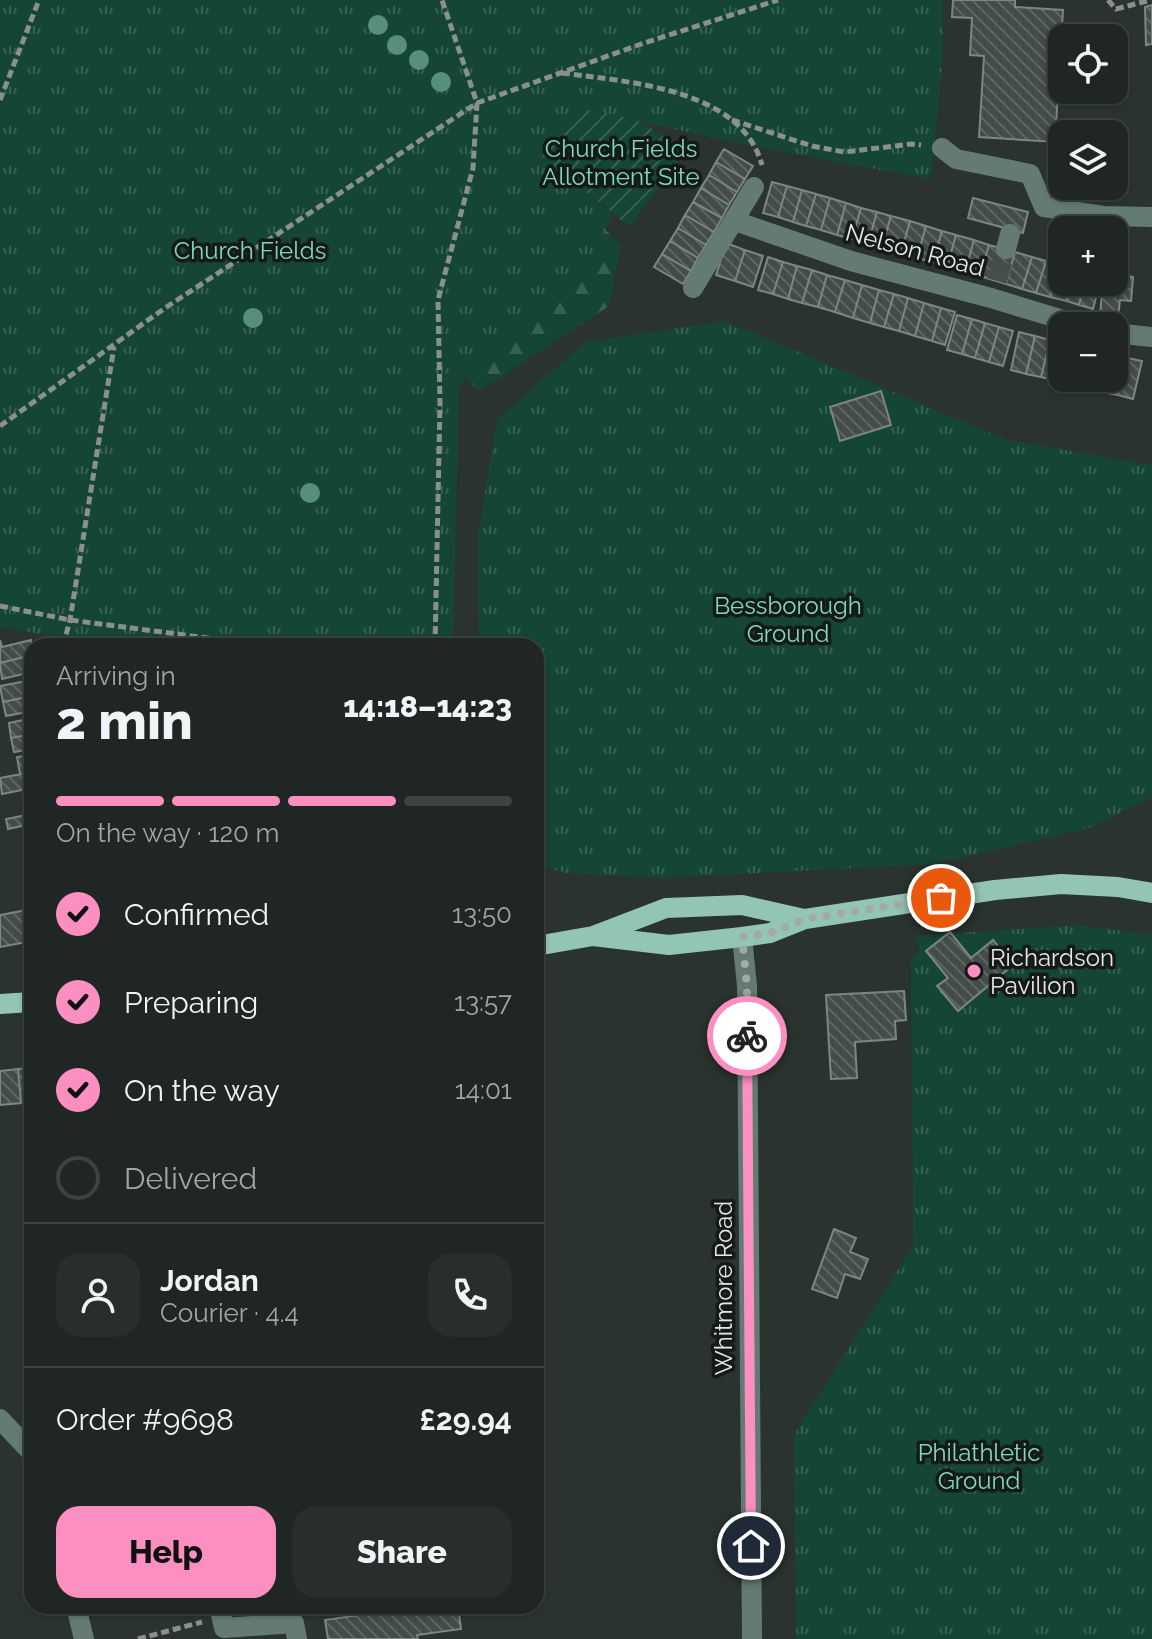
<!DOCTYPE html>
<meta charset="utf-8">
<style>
:root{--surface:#202623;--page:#282e2b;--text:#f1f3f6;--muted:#a2a5a6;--line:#3d4341;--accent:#fc8fc2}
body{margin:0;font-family:Raleway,sans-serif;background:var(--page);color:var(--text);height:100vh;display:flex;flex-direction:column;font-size:30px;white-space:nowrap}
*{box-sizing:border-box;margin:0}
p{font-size:26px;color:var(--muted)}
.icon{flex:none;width:44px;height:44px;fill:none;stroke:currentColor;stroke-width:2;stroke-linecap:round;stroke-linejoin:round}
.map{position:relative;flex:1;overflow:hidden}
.side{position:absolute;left:24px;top:638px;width:520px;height:976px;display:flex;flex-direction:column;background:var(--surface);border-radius:24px;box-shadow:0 2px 6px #0004,0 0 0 2px var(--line)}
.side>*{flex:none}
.fabs{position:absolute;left:1048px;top:24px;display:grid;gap:16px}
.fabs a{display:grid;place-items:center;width:80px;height:80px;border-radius:16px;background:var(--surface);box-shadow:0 2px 6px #0004,0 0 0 2px var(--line);font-size:40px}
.pin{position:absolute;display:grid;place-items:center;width:68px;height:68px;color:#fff;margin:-34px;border:4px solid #fff;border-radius:50%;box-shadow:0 2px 8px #0007}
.courier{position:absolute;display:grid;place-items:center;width:80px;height:80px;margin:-40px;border:6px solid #fc8fc2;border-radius:50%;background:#fff;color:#222;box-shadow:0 2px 10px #0007}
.summary em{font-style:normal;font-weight:800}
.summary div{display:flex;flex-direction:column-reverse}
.summary{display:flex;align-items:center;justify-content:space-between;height:136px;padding:0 32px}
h1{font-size:52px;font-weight:800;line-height:60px}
.bar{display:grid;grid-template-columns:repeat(4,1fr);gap:12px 8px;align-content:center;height:96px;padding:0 32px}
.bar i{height:10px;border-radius:6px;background:var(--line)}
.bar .on{background:var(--accent)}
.bar p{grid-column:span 4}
.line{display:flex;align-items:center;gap:20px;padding:0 32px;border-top:2px solid var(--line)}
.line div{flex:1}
.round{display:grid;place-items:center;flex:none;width:84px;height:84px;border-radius:24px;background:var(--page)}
ol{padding:0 32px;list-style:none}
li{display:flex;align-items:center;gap:24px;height:88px}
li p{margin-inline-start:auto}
li .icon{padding:8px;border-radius:50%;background:var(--accent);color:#111;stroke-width:4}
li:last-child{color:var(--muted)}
li i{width:44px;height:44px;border:4px solid var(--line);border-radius:50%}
.action{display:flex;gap:16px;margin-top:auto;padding:16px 32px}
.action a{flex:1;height:92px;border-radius:24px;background:var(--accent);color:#111;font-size:32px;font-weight:800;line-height:92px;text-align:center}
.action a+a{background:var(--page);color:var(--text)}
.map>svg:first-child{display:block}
.forest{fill:url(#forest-firs)}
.park{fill:url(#park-tufts)}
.garden{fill:url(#garden-furrows)}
.building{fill:url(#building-back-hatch);stroke:#7c8682;stroke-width:2}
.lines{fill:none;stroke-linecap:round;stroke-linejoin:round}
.minor-tunnel{stroke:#464e4a;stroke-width:20;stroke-dasharray:20 10;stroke-linecap:butt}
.path{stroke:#89908d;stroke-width:5;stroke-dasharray:8 4;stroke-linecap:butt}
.minor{stroke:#637b72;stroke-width:20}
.major{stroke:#93c5b4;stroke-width:20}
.tree{fill:#588e7d}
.done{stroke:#a2a9a6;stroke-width:8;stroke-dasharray:0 14.4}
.route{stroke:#fc8fc2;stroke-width:10}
.poi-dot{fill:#fc8fc2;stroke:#151918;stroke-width:3}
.labels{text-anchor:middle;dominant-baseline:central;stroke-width:7;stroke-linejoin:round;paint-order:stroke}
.park-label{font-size:24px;fill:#7ed9bc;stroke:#151918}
.street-label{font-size:24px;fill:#e3e8e6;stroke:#151918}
.poi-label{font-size:24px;fill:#e3e8e6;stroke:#151918;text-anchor:start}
</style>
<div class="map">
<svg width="1152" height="1639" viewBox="0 0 1152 1639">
<defs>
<pattern id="forest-firs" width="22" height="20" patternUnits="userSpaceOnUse" patternTransform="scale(2)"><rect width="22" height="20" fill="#154537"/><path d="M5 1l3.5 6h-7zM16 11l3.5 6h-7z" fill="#376054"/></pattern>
<pattern id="park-tufts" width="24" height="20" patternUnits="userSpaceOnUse" patternTransform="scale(2)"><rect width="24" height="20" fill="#154537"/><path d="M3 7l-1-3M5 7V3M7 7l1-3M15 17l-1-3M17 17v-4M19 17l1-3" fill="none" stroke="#376054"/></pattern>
<pattern id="garden-furrows" width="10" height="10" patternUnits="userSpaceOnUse" patternTransform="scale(2)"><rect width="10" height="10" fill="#154537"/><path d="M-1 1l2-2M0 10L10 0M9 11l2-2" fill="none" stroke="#376054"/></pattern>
<pattern id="building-back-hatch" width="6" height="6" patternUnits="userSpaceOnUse" patternTransform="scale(2)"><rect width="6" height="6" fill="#434c49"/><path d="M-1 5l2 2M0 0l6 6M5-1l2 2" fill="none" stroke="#5e6663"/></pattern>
</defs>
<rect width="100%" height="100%" fill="#2a332f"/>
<!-- forest -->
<path class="forest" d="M540,166L621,245L609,306L479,391L452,364Z"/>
<!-- park -->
<path class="park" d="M0,0H943V55L931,179L757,147L577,108L536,151L612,214L595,252L475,357L459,389L453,646H110L0,627Z
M725,321L1007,440L1152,465V797L1089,828L935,864L661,878L567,873L536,865V646H479L478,536L497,419L586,342Z
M1078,925L1152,935V1639H796L794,1435L913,1246L911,958L920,950L915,936Z"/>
<!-- garden -->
<path class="garden" d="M577,108L637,120L686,149L630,227L535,151Z"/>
<!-- building -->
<path class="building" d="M953,0H1015V7L1063,10L1055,142L979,137L984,56L970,55L972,18L952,17Z
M1152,5V44L1146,45L1145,7Z
M724,149L753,166L745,179L716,162Z
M716,162L745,179L737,192L709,175Z
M709,175L737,192L729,205L701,188Z
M772,182L787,186L778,217L763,213Z
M787,186L802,190L793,222L778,217Z
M701,188L729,205L722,218L693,202Z
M802,190L816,194L806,226L793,222Z
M816,194L830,198L821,230L806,226Z
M830,198L846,203L837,235L821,230Z
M973,198L1028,212L1023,233L968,218Z
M693,202L722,218L714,232L685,215Z
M846,203L861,208L852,239L837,235Z
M861,208L877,212L868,243L852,239Z
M877,212L891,216L882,247L868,243Z
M685,215L714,232L706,245L678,228Z
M891,216L910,221L901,253L882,247Z
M910,221L926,226L917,258L901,253Z
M926,226L942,231L933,262L917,258Z
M678,228L706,245L698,258L670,241Z
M942,231L956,235L947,267L933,262Z
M956,235L974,240L965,272L947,267Z
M974,240L989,245L980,276L965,272Z
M670,241L698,258L691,271L662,254Z
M726,243L745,250L735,281L716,275Z
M989,245L1015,252L1006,284L980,276Z
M745,250L763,256L753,287L735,281Z
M1015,252L1032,257L1022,289L1006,284Z
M662,254L691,271L683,284L654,267Z
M768,257L783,262L773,294L758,290Z
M1032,257L1046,261L1036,293L1022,289Z
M1046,261L1059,265L1050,297L1036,293Z
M783,262L797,266L788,299L773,294Z
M1059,265L1062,266V282H1072L1067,301L1050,297Z
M797,266L812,270L802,303L788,299Z
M812,270L827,275L818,307L802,303Z
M827,275L845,280L835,312L818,307Z
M1114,275L1133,277L1131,301L1120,300L1118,317L1100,315L1103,282H1114Z
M845,280L862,285L853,318L835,312Z
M1072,282H1085L1079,305L1067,301Z
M1085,282H1100L1093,309L1079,305Z
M862,285L879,290L870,323L853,318Z
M879,290L894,294L884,327L870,323Z
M894,294L908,298L899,331L884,327Z
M908,298L924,303L915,336L899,331Z
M924,303L941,308L932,341L915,336Z
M941,308L955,312L945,345L932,341Z
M957,315L972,319L962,354L947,350Z
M972,319L985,323L975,358L962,354Z
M985,323L999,327L989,362L975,358Z
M999,327L1013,331L1003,366L989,362Z
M1019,332L1035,336L1026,374L1011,370Z
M1035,336L1050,340L1041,377L1026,374Z
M1050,340L1062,343V357L1057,381L1041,377Z
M1114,355L1127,358L1118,395L1102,392L1105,378H1114Z
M1127,358L1142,361L1133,399L1118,395Z
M1090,378H1105L1102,392L1087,388Z
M881,391L891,425L840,441L830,407Z
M0,640L2,647L31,640L32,655L0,663Z
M32,655V672L2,679L0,663Z
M32,680V696L3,702L0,686Z
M32,696V711L6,716L3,702Z
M32,718V734L11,738L9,723Z
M32,734V749L14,752L11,738Z
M32,755V772L20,774L17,757Z
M32,772V788L2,794L0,778Z
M32,814V826L31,824L8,829L6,819Z
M32,909V941L0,947V915Z
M950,932L971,958L993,940L1013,965L958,1011L937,986L948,978L926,951Z
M904,991L906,1020L895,1021L896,1039L855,1042L857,1078L831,1079L826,995Z
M32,1068V1102L21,1103L18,1069Z
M18,1069L21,1103L0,1105V1071Z
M834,1229L856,1238L850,1252L868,1259L860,1279L845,1274L837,1298L812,1289Z
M366,1606H458L461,1629L417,1635L418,1639H328L325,1620L367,1614Z"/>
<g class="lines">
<!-- minor-tunnel -->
<path class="minor-tunnel" d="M997,281L1006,249"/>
<!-- path -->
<path class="path" d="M1108,0L1116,9L1151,0
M562,73C628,82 741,88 762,165
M0,100L39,0
M732,120L812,146L844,152L912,144L921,145
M0,426L165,308L477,103L644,43L778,0
M0,606L70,620L269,646
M63,646L70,620L114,347
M435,646L440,403L438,300L473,168L477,103L442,0
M138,1639L202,1622"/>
<!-- minor -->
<path class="minor" d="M942,148L956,159L1030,174L1044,207L1104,216L1152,217
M735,221L851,261L991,298L1083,326
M1006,249L1010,234
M693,288L754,187
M1114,333L1152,337
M742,937L747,986L752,1639
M0,1419L32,1453
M76,1606L84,1639
M219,1606L224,1628L294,1623L297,1639"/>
<!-- major -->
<path class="major" d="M593,936L669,945L742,937L770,933L805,919L995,890L1061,884L1118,887L1152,893
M536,946L593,936L666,908L742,905L804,919
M0,1004L32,1002"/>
</g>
<!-- trees -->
<g class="tree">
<circle cx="378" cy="25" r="10"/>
<circle cx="397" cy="45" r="10"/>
<circle cx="419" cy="60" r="10"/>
<circle cx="441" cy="82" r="10"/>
<circle cx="253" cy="318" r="10"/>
<circle cx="310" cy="493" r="10"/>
</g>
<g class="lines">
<!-- done -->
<path class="done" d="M747,1036V986L742,937L770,933L805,919L941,898"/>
<!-- route -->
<path class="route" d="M747,1036L751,1546"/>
</g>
<!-- markers -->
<circle class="poi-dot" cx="974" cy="971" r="8"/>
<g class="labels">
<!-- park labels -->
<g class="park-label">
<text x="621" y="148">Church Fields<tspan x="621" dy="28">Allotment Site</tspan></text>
<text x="250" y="250">Church Fields</text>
<text x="788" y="605">Bessborough<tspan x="788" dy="28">Ground</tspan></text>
<text x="979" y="1452">Philathletic<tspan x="979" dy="28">Ground</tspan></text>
</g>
<!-- street labels -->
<g class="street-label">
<text transform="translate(915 250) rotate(15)">Nelson Road</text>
<text transform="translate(723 1288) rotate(-90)">Whitmore Road</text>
</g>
<!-- poi labels -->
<g class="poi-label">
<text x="990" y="957">Richardson<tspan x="990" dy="28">Pavilion</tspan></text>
</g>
</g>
</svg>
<div class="fabs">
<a><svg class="icon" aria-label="locate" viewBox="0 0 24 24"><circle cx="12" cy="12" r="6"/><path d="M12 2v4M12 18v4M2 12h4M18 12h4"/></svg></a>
<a><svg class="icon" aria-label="layers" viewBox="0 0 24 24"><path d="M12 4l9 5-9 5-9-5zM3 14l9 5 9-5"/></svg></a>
<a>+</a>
<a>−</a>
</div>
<div class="pin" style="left:941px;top:898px;background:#ea580c"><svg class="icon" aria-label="bag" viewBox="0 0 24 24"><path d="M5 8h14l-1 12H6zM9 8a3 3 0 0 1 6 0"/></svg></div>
<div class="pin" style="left:751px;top:1546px;background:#1f2937"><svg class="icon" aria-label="home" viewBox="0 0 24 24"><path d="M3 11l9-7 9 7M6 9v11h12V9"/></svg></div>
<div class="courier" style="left:747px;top:1036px"><svg class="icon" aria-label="bike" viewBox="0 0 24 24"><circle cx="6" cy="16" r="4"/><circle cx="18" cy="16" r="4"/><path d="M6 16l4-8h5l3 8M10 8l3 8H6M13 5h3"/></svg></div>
<section class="side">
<div class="summary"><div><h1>2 min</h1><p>Arriving in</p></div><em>14:18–14:23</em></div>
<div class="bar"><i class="on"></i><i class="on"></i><i class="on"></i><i></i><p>On the way · 120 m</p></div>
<ol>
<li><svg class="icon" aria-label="check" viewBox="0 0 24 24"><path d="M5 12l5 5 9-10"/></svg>Confirmed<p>13:50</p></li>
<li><svg class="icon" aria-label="check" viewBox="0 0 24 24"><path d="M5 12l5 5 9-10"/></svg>Preparing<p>13:57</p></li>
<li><svg class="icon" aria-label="check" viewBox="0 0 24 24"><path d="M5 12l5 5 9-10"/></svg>On the way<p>14:01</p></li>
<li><i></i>Delivered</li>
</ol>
<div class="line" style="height:144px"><a class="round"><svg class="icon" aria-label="person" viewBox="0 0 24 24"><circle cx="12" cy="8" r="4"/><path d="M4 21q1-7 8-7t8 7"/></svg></a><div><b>Jordan</b><p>Courier · 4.4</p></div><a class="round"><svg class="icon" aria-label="phone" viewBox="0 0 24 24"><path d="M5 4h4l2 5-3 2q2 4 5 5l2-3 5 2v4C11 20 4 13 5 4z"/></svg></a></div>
<div class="line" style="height:104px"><div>Order #9698</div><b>£29.94</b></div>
<div class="action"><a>Help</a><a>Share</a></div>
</section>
</div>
